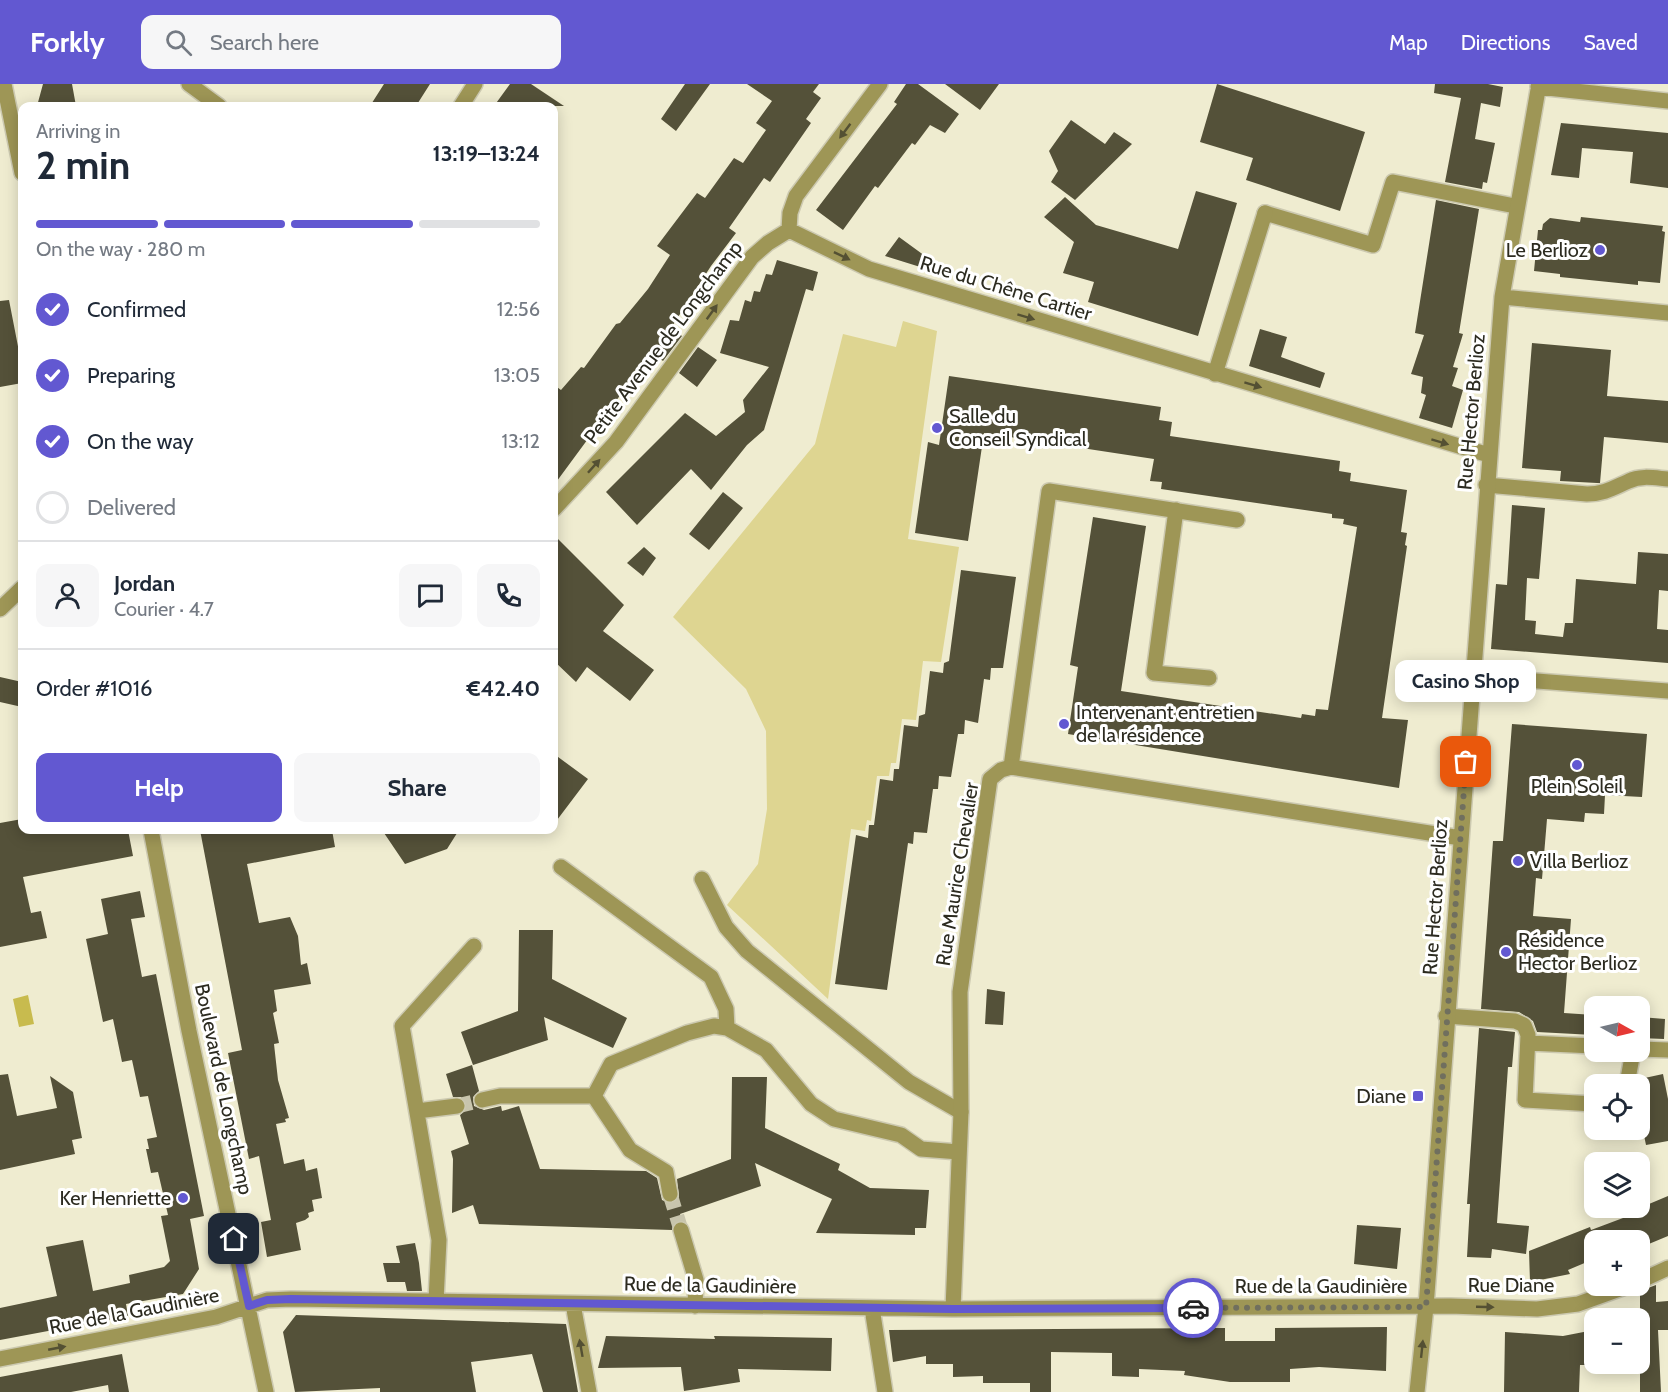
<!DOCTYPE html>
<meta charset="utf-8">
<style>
:root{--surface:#fff;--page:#f6f6f7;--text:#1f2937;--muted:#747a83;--line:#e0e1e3;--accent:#6258d1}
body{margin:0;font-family:Cabin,sans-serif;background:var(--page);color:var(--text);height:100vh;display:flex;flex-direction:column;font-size:22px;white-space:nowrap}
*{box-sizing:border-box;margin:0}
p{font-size:20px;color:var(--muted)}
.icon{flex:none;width:33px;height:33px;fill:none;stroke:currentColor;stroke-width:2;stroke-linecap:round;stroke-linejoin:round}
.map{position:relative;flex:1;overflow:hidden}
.details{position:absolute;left:18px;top:18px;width:540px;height:732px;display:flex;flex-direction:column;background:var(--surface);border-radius:12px;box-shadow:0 3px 15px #0003}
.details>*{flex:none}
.needle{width:39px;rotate:98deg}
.tools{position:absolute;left:1584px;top:912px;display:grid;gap:12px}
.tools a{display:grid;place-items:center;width:66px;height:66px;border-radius:12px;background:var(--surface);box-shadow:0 3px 15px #0003;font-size:30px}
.pin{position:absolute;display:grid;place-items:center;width:51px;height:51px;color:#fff;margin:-26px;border-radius:12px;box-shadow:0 3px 9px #0006}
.courier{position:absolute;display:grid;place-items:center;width:60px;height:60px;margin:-30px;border:4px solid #6258d1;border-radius:50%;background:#fff;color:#222;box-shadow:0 2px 8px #0007}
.bubble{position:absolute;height:42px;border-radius:12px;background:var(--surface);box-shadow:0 3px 15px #0003;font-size:20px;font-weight:800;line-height:42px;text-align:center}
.head em{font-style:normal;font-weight:800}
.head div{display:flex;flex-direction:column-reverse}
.head{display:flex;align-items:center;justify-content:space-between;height:102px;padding:0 18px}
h1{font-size:39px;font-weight:800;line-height:45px}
.bar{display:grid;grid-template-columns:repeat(4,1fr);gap:9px 6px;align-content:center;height:72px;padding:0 18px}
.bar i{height:8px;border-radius:4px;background:var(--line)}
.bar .on{background:var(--accent)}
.bar p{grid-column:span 4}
.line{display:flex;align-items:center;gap:15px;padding:0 18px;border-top:2px solid var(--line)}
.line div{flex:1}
.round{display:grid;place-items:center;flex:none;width:63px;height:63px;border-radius:12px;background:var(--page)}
ol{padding:0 18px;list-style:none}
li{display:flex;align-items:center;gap:18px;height:66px}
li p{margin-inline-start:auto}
li .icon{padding:6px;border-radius:50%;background:var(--accent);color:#fff;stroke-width:4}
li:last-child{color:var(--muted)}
li i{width:33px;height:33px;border:3px solid var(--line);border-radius:50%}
.cta{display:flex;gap:12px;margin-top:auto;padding:12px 18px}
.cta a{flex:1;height:69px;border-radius:12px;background:var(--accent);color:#fff;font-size:24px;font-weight:800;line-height:69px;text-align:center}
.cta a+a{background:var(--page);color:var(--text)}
header{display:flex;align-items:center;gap:36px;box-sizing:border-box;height:84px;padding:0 30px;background:var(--accent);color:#fff}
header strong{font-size:28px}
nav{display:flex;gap:33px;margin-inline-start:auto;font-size:21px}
.search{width:420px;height:54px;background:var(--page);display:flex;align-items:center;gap:15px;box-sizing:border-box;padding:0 21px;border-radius:12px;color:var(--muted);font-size:22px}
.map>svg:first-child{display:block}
.green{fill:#ded591}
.water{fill:#c8bb4e}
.building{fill:#545139}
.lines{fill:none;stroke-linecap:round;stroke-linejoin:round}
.street-tunnel{stroke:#c8c5ad;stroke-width:15;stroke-dasharray:15 8;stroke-linecap:butt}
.lane-casing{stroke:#ccc9b0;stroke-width:18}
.street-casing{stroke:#ccc9b0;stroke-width:18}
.lane{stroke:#9e9656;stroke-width:15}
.street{stroke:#9e9656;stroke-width:15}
.oneway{fill:#545033}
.done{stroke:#706f5e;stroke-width:6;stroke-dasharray:0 10.8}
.route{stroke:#6258d1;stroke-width:8}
.poi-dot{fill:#6258d1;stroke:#fff;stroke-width:2}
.labels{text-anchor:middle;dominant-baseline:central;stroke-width:6;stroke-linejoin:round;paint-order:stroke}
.poi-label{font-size:20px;fill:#2c2b20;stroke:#fff;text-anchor:start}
.street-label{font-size:20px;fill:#2c2b20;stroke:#fff}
</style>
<header>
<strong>Forkly</strong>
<div class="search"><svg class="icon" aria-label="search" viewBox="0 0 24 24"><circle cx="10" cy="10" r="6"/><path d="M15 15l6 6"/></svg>Search here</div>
<nav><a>Map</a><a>Directions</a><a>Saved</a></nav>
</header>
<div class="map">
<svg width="1668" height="1308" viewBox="0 0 1668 1308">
<rect width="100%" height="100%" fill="#efecd0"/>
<!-- green -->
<path class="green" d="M903,237L937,247L908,455L959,463L941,578L923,577L916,636L902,635L896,679H891L889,692H877L871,737L867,736L865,747L851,745L828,915L727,821L758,780L767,725L766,647L746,605L673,533L815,360L843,250L896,263Z"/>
<!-- water -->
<path class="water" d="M28,911L34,940L19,943L13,915Z"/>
<!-- building -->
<path class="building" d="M43,0H72L76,22H37Z
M384,0H430L416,22H370Z
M510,0H531L564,22H494Z
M685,0H710L676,47L661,35Z
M747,0H819L813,8L821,14L806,35L811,39L770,98L764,94L729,144L736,149L711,182L671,244L682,252L663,277L652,268L554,401V301L561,306L581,283L584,284L616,240L620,239L648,205L670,171L657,162L697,109L705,114L734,74L743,79L766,46L756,39L772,17Z
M906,0H918L959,30L945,49L930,41L915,61L912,59L878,104L875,102L843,146L816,126L897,20L894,18Z
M945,0H999L980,26Z
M1217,0L1365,48L1340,127L1246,96L1253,74L1200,58Z
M1435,0H1488L1503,3L1500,23L1481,19L1475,55L1495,59L1487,99L1483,98L1482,105L1445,98L1461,14L1434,9Z
M1071,36L1105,60L1114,48L1132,60L1075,116L1051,98L1058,87L1049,67Z
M1561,39L1668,49V104L1630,99L1633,68L1582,64L1579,94L1551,91Z
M1196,107L1237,119L1198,252L1088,218L1094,198L1063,189L1074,158L1044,133L1065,113L1096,141L1178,165Z
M1436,116L1479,125L1459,249L1463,250L1453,283L1458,284L1452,302L1463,306L1452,344L1419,334L1426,311L1421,309L1423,293L1411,290L1424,251L1415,249Z
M1581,133L1663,142L1662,147L1665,148L1660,199L1638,197V201L1560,193V190L1534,187L1538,146H1542L1543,140L1550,134L1580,138Z
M899,153L947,188L946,191L885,172Z
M777,176L818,188L813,207L806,205L764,346L747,361L711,406L691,385L637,441L606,408L685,329L716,352L745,328L743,316L769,283L720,269L730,236L739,237L745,216L751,218L754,207L760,208L766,190L772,191Z
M9,216L22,283V299L0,303V217Z
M1260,245L1287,253L1281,273L1325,289L1320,304L1249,282Z
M1532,259L1611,266L1607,312L1668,317V359L1604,353L1600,399H1597L1560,397L1561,387L1522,384Z
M698,263L717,276L697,303L679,289Z
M949,292L1161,323L1159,336L1172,338L1170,352L1340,377L1339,387L1351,389L1350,397L1407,406L1401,448L1407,449L1405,461L1407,462L1382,634L1408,636L1399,704L1068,650L1078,583L1070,581L1093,433L1146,442L1121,607L1301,634L1302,630L1315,632L1316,625L1328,626L1357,443L1343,440L1344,435L1332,434V430L1161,405L1162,398L1150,397L1154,375L984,349L968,457L915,449L928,358L939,361Z
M723,408L743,424L709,466L689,450Z
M1512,421L1545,424L1539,495L1527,494L1525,536L1536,537L1535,550L1563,553L1565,539H1573L1576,495L1636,500L1638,468L1668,470V507L1659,506L1657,545L1668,546V579L1491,565L1496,500L1507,501Z
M554,451L624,521L603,547L654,586L630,617L587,583L576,598L554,577Z
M644,463L656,474L643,492L627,479Z
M961,486L1016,493L1003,584H991L990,596L984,595L978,639L965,636L964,650H958L951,693L939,692L938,705H933L927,749L914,748L913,760L908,759L887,906L835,900L856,751L868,754L869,741H874L880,695L893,697L894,685H899L904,641L918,643L919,632L925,630L930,587L943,589L944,579L949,577Z
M0,593L22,598V623L0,618Z
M1512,640L1647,650L1642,713L1605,711L1604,730L1585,729L1584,738L1547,735L1542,795L1536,794L1533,832L1571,835L1564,929L1594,931V951L1537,948L1533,937L1519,928L1481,925L1493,757H1503Z
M554,670L588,695L554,740Z
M22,735V746H128L133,772L23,793L31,829L41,827L47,854L0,863V739Z
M200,746H332L335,763L247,780L259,839L290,833L298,852L301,881L307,879L311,900L274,906L277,927L273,929L279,959L274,960L278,996L289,1034L285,1035L286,1038L276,1040L284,1080L304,1075L306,1087L317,1084L322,1114L312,1116L314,1127L308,1129L309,1133L305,1136L296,1139L301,1166L267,1173L261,1138L271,1136L259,1072L249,1075L228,969L242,966Z
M382,746H459L447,765L405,780Z
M140,807L145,833L131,835L142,893L156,890L204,1132L190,1135L199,1185L183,1210L126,1220L128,1232L0,1256V1224L57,1212L46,1163L83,1156L93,1207L130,1199L129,1191L164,1183L170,1177L161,1132L168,1131L158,1088L151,1089L146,1065H149L147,1055L157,1053L148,1012L140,1013L132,976L122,978L113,935L103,938L86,855L108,850L101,815Z
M519,846H553L552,895L627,934L613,964L544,933L548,956L473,981L461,948L518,927Z
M987,905L1005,908L1003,941L985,940Z
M1640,933L1665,935L1664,955L1640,954Z
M1479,944L1515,948L1512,983H1508L1497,1139L1529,1142L1526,1170L1492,1165L1491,1174L1467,1173L1470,1120H1467Z
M472,981L479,1007L473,1013L474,1022L484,1026L501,1022L502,1027L519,1022L540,1085L646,1087L657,1094L662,1116L671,1120L679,1113L677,1095L731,1075L732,993H767L765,1044L840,1080L838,1086L870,1104L929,1106L926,1144H915V1151L816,1149L832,1115L755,1079L761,1102L680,1130L682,1136L674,1139L672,1146L479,1140L473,1121L452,1129L453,1075L451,1067L469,1060L460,1031L466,1026L467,1020L461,1013H453L446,990Z
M8,990L17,1032L57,1024L50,992L73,1008L82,1054L72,1056L75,1070L0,1086V991Z
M1663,990L1668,1015V1057L1646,1061L1640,1032V995Z
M1668,1112V1152L1644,1162L1642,1156H1594V1175L1568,1186L1570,1190L1530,1198L1529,1167L1590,1143L1591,1146L1631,1131L1630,1128Z
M1357,1141L1401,1144L1397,1185L1354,1180Z
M415,1159L419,1179L422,1207H407L405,1198H387L383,1179H400L396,1162Z
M1656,1201V1218L1668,1217V1246H1658L1661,1308H1640V1207Z
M296,1231L566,1240L578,1308H543L532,1270L471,1278L476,1308H380V1304L295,1308L283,1248Z
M1387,1243L1386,1287L1319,1283L1290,1285V1298H1230L1184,1291L1185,1287L1139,1285V1293L1112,1292V1269L1051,1268V1308H1030V1299H983V1292L953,1293V1280H926V1272L893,1278L889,1246L1225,1244V1257H1275V1244Z
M1594,1246L1593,1281H1580L1579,1308H1504L1505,1248L1563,1252Z
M606,1252L715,1255L714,1252L832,1254L831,1287L738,1285L740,1298L684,1307L681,1283L598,1284Z
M122,1270L129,1308H109L108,1301L71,1308H0V1293Z"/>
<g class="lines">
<!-- street-tunnel -->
<path class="street-tunnel" d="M457,1022L482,1016
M670,1110L681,1146"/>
<!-- lane casing -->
<g class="lane-casing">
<path id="lane" d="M189,0L219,22
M1265,129L1373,161L1393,98L1515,122
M1486,401L1587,410C1604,410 1613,404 1629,397C1641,391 1655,394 1668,395
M1176,426L1154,589L1209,594
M1011,683L1049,407L1237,436
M702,795L726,843L747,867L909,998L961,1028
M1446,932L1515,937L1524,941L1528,951L1525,1016L1594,1020
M1528,959L1594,962
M1640,965L1668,966
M1627,1000L1633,968"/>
</g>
<!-- street casing -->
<g class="street-casing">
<path id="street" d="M4,0L22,89
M1538,3L1668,17
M461,22L475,0
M789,146L869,185L1489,371
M789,146L790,129L796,112L880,0
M1502,213L1668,229
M1215,290L1265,129
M554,425L616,358L752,173L768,159L789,146
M0,525L22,504
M1471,592L1668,607
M151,746L189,947L266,1308
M561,783L711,893L726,925L727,944L766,966L811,1020L834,1035L901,1051L921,1065L959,1068
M594,1012L630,1066L666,1088L670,1110
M482,1016L500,1012H594L611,980L687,949L714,942L727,944
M417,1027L457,1022
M681,1146L696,1196L695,1222
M1640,1197L1668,1184
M436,1217L439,1156L402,942L474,862
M573,1220L589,1308
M872,1224L885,1308
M953,1225L961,1028L960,908L990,695L1001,686L1011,683L1461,754
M0,1275L216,1233L267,1216L291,1215L953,1225L1450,1222L1537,1225L1578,1220L1628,1202
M1417,1308L1426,1223L1502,213L1539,0"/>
</g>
<!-- lane -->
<use href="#lane" class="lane"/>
<!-- street -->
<use href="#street" class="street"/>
</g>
<!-- one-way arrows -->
<defs><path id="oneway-solid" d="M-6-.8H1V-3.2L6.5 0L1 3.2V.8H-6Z" transform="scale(1.5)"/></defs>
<g class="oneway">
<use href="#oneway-solid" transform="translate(845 47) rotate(127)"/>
<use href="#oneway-solid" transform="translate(842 172) rotate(26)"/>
<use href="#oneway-solid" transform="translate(712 228) rotate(-54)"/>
<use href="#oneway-solid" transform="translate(1026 233) rotate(17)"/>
<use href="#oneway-solid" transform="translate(1253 301) rotate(17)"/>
<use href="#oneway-solid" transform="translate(1440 358) rotate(17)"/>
<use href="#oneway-solid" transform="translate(594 382) rotate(-48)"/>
<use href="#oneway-solid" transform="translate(1485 1223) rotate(2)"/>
<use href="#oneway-solid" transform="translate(57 1264) rotate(-11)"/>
<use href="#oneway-solid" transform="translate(581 1264) rotate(-100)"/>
<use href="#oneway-solid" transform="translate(1422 1265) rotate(-84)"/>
</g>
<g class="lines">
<!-- done -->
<path class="done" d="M1193,1224L1426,1223L1466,678"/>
<!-- route -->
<path class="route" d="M234,1155L249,1222L267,1216L291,1215L953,1225L1193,1224"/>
</g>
<!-- markers -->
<g class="poi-dot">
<circle cx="1600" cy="166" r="6"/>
<circle cx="937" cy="344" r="6"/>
<circle cx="1064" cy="640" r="6"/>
<circle cx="1577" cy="681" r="6"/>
<circle cx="1518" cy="777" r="6"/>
<circle cx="1506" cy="868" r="6"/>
<rect x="1412" y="1006" width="12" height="12" rx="3"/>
<circle cx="183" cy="1114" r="6"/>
</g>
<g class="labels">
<!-- poi labels -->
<g class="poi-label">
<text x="1588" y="166" text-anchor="end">Le Berlioz</text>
<text x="949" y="332">Salle du<tspan x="949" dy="23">Conseil Syndical</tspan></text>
<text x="1076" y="628">Intervenant entretien<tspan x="1076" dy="23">de la résidence</tspan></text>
<text x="1577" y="702" text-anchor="middle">Plein Soleil</text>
<text x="1530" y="777">Villa Berlioz</text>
<text x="1518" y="856">Résidence<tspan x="1518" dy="23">Hector Berlioz</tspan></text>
<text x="1406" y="1012" text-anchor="end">Diane</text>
<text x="171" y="1114" text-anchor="end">Ker Henriette</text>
</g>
<!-- street labels -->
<g class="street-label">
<text transform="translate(1006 204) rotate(17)">Rue du Chêne Cartier</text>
<text transform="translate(663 258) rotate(-53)">Petite Avenue de Longchamp</text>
<text transform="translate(1471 328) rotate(-85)">Rue Hector Berlioz</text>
<text transform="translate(957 790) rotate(-81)">Rue Maurice Chevalier</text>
<text transform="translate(1435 813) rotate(-86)">Rue Hector Berlioz</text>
<text transform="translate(224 1005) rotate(78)">Boulevard de Longchamp</text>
<text transform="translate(710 1201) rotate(1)">Rue de la Gaudinière</text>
<text x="1511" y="1201">Rue Diane</text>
<text x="1321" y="1202">Rue de la Gaudinière</text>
<text transform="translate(134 1227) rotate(-11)">Rue de la Gaudinière</text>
</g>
</g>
</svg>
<div class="tools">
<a><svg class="needle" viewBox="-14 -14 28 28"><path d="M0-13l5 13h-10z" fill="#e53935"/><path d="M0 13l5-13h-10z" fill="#747a83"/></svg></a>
<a><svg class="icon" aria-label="locate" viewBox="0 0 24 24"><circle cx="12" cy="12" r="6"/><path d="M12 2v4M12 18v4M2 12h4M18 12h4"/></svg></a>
<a><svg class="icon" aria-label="layers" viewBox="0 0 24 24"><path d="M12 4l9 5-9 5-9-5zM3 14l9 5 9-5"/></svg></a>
<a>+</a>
<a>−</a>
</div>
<div class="pin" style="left:1466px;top:678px;background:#ea580c"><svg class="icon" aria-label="bag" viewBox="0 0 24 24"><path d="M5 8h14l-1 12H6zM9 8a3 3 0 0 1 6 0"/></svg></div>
<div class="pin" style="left:234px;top:1155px;background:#1f2937"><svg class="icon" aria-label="home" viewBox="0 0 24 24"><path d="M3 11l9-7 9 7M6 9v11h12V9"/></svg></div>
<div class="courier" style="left:1193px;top:1224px"><svg class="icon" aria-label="car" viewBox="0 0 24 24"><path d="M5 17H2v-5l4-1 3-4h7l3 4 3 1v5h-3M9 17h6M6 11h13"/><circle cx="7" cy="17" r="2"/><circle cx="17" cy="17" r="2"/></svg></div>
<div class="bubble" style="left:1395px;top:576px;width:141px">Casino Shop</div>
<section class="details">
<div class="head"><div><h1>2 min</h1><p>Arriving in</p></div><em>13:19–13:24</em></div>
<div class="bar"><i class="on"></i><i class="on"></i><i class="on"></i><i></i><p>On the way · 280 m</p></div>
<ol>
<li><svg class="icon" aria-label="check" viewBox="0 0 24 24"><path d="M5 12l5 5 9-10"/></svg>Confirmed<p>12:56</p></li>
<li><svg class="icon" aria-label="check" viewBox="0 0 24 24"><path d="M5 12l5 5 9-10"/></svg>Preparing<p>13:05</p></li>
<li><svg class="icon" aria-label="check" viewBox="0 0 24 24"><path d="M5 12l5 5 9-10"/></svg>On the way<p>13:12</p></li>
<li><i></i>Delivered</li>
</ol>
<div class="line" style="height:108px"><a class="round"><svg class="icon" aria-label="person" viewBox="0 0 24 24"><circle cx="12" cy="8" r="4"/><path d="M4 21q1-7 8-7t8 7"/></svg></a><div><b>Jordan</b><p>Courier · 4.7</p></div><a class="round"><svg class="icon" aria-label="chat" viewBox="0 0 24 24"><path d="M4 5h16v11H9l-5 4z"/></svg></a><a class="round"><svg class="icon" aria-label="phone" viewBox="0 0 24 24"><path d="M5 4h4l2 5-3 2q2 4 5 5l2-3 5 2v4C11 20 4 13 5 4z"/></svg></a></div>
<div class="line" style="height:78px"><div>Order #1016</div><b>€42.40</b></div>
<div class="cta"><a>Help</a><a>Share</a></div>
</section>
</div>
